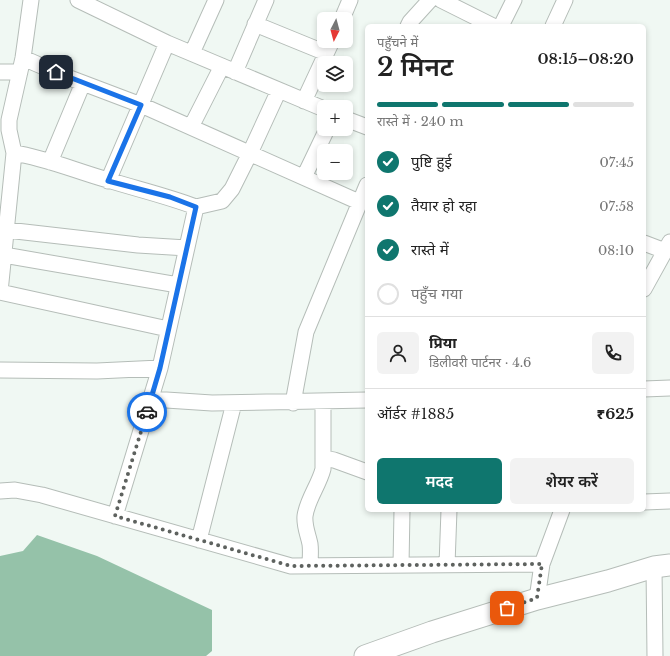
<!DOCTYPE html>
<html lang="hi">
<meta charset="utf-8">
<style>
:root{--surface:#fff;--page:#f2f2f2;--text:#222;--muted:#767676;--line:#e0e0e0;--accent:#0f766e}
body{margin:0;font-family:"Libre Baskerville","Noto Sans Devanagari",serif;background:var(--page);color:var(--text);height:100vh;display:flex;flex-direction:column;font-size:15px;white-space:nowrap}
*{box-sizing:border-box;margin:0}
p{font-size:13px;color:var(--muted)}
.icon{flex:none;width:22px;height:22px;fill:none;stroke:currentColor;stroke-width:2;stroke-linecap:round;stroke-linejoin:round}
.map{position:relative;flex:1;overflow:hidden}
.details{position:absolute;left:365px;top:24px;width:281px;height:488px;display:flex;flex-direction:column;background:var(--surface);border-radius:6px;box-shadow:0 2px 6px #0003}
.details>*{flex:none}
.needle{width:26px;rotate:186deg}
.tools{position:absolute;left:317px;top:12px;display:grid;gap:8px}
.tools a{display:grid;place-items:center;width:36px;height:36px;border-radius:6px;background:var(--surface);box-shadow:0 2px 6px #0003;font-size:20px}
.pin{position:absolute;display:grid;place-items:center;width:34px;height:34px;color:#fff;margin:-17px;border-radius:8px;box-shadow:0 2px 6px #0006}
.courier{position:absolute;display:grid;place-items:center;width:40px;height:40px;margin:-20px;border:3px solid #1a73e8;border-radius:50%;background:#fff;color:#222;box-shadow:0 1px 5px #0007}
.headline em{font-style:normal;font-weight:600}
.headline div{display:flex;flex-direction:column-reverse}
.headline{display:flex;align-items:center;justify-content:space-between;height:68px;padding:0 12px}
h1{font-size:26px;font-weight:600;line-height:30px}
.bar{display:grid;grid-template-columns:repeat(4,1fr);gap:6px 4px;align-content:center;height:48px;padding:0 12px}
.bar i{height:5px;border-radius:3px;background:var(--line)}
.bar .current{background:var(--accent)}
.bar p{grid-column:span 4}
.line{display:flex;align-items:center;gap:10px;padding:0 12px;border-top:1px solid var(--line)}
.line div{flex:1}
.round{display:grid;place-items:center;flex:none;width:42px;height:42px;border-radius:6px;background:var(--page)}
ol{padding:0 12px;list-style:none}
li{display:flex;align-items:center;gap:12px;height:44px}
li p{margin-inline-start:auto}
li .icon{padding:4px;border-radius:50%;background:var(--accent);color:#fff;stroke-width:4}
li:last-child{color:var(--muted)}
li i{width:22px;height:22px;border:2px solid var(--line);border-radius:50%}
.cta{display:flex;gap:8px;margin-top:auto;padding:8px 12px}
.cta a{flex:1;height:46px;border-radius:6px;background:var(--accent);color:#fff;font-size:16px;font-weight:600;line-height:46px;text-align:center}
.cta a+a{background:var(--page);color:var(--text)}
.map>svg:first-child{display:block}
.water{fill:#95c2a9}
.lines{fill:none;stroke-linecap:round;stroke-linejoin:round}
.street-casing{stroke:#b5bdb8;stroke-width:17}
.secondary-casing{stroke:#b5bdb8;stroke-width:23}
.street{stroke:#fff;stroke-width:15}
.secondary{stroke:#fff;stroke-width:21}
.done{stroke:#5e625f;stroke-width:4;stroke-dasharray:0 7.2}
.route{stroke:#1a73e8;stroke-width:5}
</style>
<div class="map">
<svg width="670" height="656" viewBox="0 0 670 656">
<rect width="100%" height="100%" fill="#f0f8f3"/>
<!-- water -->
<path class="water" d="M37,535L97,556L212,610V651L206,656H0V556L23,551Z"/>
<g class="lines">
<!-- street casing -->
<g class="street-casing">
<path id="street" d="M78,0L167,43L324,109
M441,0L493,26
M342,19L350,0
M255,24L326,53
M408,26L410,22L430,0
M501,26L514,0
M553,26L565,0
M192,53L216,0
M23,58L67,77L141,105L359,202
M0,72H20
M235,72L266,0
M304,101L332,41
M346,119L367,127
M191,127L222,66
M14,153C46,158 76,171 108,180C137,189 167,196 196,207L160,368L115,516
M50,162L83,83
M304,177L327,129
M108,181L167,43
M196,207L222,201L232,189L250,153L279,90
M7,230L138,245L187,248
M644,243L665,251
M4,255L178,285
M644,289L670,242
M0,292L14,153L9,130V120L23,58L31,0
M0,292L168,329
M0,370L97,371L160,368
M644,389L670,388
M151,399L212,403L367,400
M293,403L306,332L367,185
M323,458L334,460L367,472
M0,491L15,490L42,495L291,566L542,564
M644,502L670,501
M199,540L234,403
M401,565L402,510
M447,565L449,510
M310,566C310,559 311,551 310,544C308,534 304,526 305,516C307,500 319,485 323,469V402
M654,567L655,656
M537,599L542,564L562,510"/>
</g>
<!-- secondary casing -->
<g class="secondary-casing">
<path id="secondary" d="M365,656L432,632L537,599L608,581L654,567L670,565"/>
</g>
<!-- street -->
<use href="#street" class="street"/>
<!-- secondary -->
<use href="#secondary" class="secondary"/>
</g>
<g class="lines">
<!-- done -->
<path class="done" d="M147,412L115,516L291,566L542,564L537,598L507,608"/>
<!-- route -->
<path class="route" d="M56,72L141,105L108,181L170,197L196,207L160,368L147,412"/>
</g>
</svg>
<div class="tools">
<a><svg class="needle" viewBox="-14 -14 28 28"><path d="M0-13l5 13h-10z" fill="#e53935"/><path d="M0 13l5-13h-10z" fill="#767676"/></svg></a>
<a><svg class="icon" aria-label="layers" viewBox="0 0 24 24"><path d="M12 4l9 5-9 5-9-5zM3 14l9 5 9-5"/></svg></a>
<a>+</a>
<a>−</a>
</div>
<div class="pin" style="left:507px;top:608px;background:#ea580c"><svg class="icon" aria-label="bag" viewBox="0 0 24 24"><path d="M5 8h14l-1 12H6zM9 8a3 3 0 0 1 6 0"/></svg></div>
<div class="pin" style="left:56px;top:72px;background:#1f2937"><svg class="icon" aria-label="home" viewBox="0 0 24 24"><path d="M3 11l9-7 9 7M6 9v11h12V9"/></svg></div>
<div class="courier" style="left:147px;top:412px"><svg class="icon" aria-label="car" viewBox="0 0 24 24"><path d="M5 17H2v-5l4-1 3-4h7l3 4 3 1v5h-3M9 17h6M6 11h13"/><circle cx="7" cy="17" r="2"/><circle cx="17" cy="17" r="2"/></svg></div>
<section class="details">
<div class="headline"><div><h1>2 मिनट</h1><p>पहुँचने में</p></div><em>08:15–08:20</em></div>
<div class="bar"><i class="current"></i><i class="current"></i><i class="current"></i><i></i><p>रास्ते में · 240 m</p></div>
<ol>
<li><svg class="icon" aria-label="check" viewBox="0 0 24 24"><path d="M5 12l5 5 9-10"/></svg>पुष्टि हुई<p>07:45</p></li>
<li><svg class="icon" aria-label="check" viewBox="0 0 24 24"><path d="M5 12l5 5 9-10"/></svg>तैयार हो रहा<p>07:58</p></li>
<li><svg class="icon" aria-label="check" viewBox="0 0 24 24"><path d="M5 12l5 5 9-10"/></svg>रास्ते में<p>08:10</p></li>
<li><i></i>पहुँच गया</li>
</ol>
<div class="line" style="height:72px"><a class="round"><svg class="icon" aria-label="person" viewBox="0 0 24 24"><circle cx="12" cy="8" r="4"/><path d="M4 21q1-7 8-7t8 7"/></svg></a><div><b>प्रिया</b><p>डिलीवरी पार्टनर · 4.6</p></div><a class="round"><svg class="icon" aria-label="phone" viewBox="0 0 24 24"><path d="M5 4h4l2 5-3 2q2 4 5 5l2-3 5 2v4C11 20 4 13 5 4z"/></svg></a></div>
<div class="line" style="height:52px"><div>ऑर्डर #1885</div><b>₹625</b></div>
<div class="cta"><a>मदद</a><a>शेयर करें</a></div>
</section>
</div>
